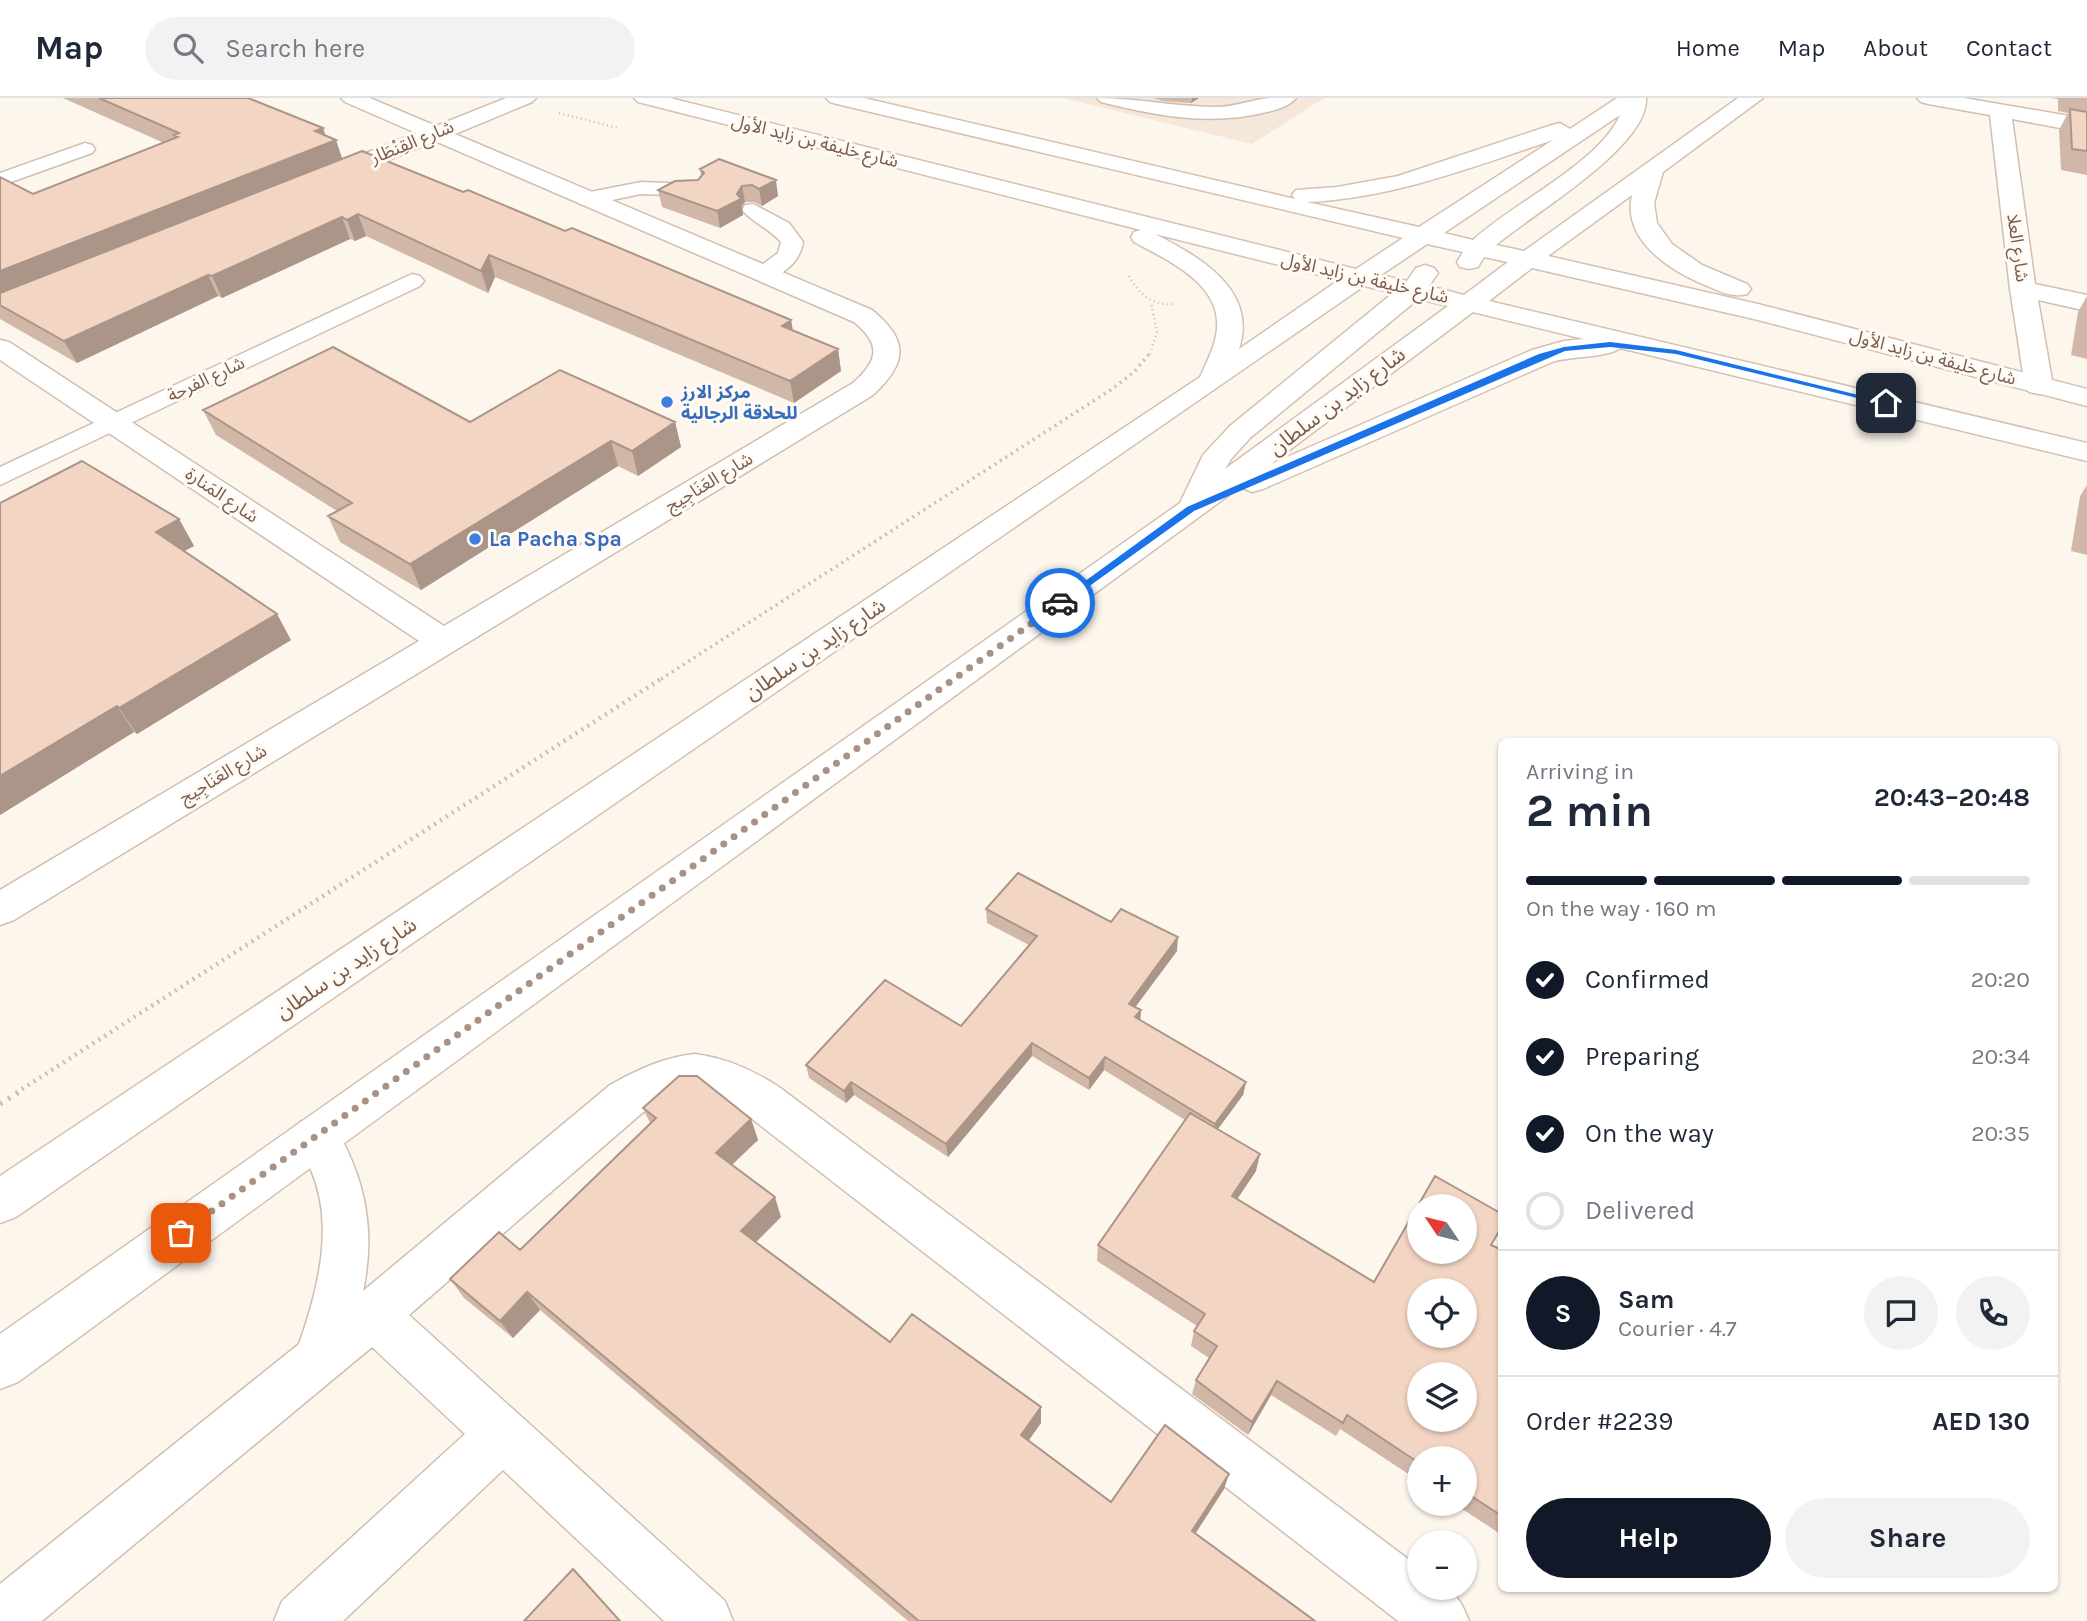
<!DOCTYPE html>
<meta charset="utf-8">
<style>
:root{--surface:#fff;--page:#f2f2f3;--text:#1f2937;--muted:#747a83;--line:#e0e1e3;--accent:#111827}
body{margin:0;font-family:Karla,"Noto Sans Arabic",sans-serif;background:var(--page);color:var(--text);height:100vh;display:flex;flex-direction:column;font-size:26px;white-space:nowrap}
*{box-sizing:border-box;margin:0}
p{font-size:23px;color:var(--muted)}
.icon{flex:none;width:38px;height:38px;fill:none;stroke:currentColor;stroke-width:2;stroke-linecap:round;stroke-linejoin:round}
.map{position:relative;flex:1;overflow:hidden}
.drawer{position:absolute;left:1498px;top:640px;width:560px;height:854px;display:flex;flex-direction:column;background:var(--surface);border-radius:10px;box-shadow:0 2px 5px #0004}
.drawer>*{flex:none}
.needle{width:46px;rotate:305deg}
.tools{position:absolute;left:1407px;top:1096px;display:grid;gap:14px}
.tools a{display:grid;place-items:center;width:70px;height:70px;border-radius:50%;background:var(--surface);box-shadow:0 2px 5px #0004;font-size:35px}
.pin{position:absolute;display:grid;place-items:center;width:60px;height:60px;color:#fff;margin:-30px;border-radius:14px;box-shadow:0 4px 10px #0006}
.courier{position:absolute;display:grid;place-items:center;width:70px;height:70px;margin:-35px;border:5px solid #1a73e8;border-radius:50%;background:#fff;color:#222;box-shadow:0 2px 9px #0007}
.summary em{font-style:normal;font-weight:700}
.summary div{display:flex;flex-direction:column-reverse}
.summary{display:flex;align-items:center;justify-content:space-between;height:119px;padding:0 28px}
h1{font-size:46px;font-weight:700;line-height:52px}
.bar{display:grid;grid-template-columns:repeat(4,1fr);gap:10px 7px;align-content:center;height:84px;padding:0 28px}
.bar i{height:9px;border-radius:5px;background:var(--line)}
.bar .active{background:var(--accent)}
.bar p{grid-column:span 4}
.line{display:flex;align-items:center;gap:18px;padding:0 28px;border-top:2px solid var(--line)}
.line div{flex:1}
.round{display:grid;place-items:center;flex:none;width:74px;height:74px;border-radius:37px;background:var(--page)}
ol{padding:0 28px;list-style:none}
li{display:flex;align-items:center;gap:21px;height:77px}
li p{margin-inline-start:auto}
li .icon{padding:7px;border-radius:50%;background:var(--accent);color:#fff;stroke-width:4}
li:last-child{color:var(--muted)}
li i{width:38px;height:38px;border:4px solid var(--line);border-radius:50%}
.action{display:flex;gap:14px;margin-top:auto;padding:14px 28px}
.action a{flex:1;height:80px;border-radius:42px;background:var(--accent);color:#fff;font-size:28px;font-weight:700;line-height:80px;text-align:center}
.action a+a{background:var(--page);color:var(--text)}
header{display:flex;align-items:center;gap:42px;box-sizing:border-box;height:98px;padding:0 35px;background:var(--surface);border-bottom:2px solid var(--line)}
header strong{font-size:33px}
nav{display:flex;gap:38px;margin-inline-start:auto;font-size:24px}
.search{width:490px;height:63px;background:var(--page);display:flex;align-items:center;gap:18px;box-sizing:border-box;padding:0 24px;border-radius:38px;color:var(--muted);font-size:26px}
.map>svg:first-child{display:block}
.residential{fill:#f5e8da}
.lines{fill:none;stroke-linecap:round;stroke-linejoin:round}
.service-casing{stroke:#d1beb0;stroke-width:3}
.minor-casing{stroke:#d1beb0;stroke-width:3}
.secondary-casing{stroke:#d6c0b0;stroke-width:3}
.path-far3{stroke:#d9b8a5;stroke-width:2.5;stroke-dasharray:1 3.5;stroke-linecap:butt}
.path-far2{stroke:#d9b8a5;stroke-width:3.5;stroke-dasharray:2 4.5;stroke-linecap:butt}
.path-far1{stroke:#d9b8a5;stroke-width:4.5;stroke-dasharray:2 5;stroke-linecap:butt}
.path{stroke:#d9b8a5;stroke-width:5;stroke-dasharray:2.5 7;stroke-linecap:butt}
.service{fill:#fff;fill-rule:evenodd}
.minor{fill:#fff;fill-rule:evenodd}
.secondary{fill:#fff;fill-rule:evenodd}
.wall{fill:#d1b7a8}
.shaded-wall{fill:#aa9588}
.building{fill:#f3d5c3;stroke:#aa9588;stroke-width:2;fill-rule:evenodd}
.route{fill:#1a73e8}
.done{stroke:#a89285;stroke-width:7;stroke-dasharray:0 12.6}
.shop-dot{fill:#3f7fe0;stroke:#fffaf3;stroke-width:2.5}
.labels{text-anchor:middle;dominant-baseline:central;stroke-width:6;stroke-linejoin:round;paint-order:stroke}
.far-street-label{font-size:18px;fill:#7a5c4d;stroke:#fffaf3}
.far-shop-label{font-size:18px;font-weight:bold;fill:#366cbe;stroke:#fffaf3;text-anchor:start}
.street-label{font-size:21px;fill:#7a5c4d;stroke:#fffaf3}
.shop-label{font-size:21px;font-weight:bold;fill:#366cbe;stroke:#fffaf3;text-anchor:start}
</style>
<header>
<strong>Map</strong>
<div class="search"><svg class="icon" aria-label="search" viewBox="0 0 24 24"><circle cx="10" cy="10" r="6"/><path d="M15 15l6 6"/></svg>Search here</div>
<nav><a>Home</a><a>Map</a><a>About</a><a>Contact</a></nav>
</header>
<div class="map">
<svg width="2087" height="1523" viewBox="0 0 2087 1523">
<rect width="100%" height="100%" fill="#fdf6ec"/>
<!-- residential -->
<path class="residential" d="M1063,0H1324L1252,46Z"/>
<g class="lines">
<!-- service casing -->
<g class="service-casing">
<path id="service" d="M85,45L92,47L95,51L92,55L0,88V75Z
M641,84L693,86L700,88L704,92L700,96L693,98L641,96L588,107L580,106L577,101L580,96Z
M753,106L789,125L803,144C800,166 776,185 754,180L751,175L778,155L781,144C770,131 753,125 742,112L745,107Z
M412,176L420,178L424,183L420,188L0,387V369Z"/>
</g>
<!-- minor casing -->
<g class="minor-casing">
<path id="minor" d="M341,0H370L436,28L506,0H536L532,4L455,36L872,212C910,243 907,265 873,297L14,822L0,827V792L419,543L0,262V242L9,244L444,528L853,285C879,262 881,246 854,224L435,43L337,83H321L318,78L321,73L416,35L345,4Z
M1097,0C1137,0 1176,9 1216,9C1234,9 1251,2 1269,0C1277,0 1287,0 1296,0C1290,8 1276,12 1267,14C1211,28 1156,18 1101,4Z
M1917,0H1964L2087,21V35L2012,21L2035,186L2087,197V213L2038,202L2053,288L2049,294L2039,296L2029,294L2025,288L2010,191L1990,17L1928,6L1921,4Z
M695,956C726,960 753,972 779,989L1412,1464L1419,1469V1489C1451,1489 1457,1493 1469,1523H1398L747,1017C705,988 685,988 642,1015L409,1217L725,1503L733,1523H664L503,1372L343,1523H274L282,1503L465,1336L372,1249L42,1523H0V1486L299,1246C318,1192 335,1127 311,1072C306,1060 299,1049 294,1038L300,1024L316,1018L332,1024C365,1078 376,1131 363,1193L610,987C637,972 664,959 695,956Z"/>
</g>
<!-- secondary casing -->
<g class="secondary-casing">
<path id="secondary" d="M634,0H670L1356,171L1403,140L837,6L830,4L826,0H864L1295,101L1292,97L1296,92L1337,89L1398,78L1552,27L1560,25L1570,31L1617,0H1646C1649,49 1531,117 1496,147L1524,153L1738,0H1763L1663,74L1654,105L1657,125L1672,146L1702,167L1747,186L1751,191L1747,196C1732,200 1719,193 1705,187C1669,172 1622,142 1632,97L1548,158L1758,206L2087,291V308L1754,221L1532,170L1489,203L2087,345V363L1620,250C1607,260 1570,258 1552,264L1263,391L1252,394L1240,389L18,1284L0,1291V1236L1180,405L1203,357L1230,328L1393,195L1364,188L16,1119L0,1125V1078L1200,279C1206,266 1213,252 1216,238C1226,188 1171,164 1134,144L1131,139L1134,134L1141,132L638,4ZM1620,17C1599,65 1513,105 1473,142L1444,135ZM1553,42L1419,129L1307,104C1394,100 1472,69 1553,42ZM1155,136L1339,182L1239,251C1258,192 1200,159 1155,136ZM1427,146L1463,154L1457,164L1460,169L1469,171L1478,169L1484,159L1508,164L1464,197L1429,188L1438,175L1434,170L1425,167L1416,170L1407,183L1381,177ZM1418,201L1448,208L1225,371L1231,361L1250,340ZM1473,214L1584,241L1564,243L1532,252L1271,366Z"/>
</g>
<!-- path-far3 -->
<path class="path-far3" d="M559,15L618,30
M1129,178C1140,197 1151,207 1173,206
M1150,256L1157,234L1151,205"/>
<!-- path-far2 -->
<path class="path-far2" d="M661,581L1109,293L1133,275L1151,254"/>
<!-- path-far1 -->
<path class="path-far1" d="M16,995L664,579"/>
<!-- path -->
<path class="path" d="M0,1006L19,994"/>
<!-- service -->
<use href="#service" class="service"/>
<!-- minor -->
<use href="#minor" class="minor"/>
<!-- secondary -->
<use href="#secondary" class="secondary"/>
</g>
<!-- wall -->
<path class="wall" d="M63,0H248L323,30L325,38L343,61L463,94L565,133L791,222L793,233L838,251L841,273L794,305L495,179L488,195L366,138L355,143L350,141L222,200L218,198L77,265L0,221V79L33,96L164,45Z
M1153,0H1199L1191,5L1163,3Z
M2051,0H2087V77L2061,72L2059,32L2068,15L2058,13V1Z
M719,61L778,98L762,108L754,104H745L742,108L743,117L720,130L662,109L658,92L698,82L701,78L700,71Z
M2087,198V261L2071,257L2078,214Z
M203,312L470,324H675L681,349L638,378L618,368L421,492L340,444L328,418L337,413L216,337Z
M2087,387V457L2071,453L2080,398Z
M179,421L194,448L184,453L291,542L137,636L134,634L0,717Z
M986,811L1111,824L1177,853L1135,909L1141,912L1140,922L1246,984L1243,997L1218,1031L1256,1073L1237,1101L1374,1184L1491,1147L1502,1152V1437L1453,1405H1465V1360H1419V1383L1340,1331L1336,1338L1271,1297L1248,1337L1192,1296L1196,1282L1209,1260L1191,1248L1194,1233L1197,1228L1097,1163L1098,1147L1185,1022L1104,972L1089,992L1032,958L948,1059L854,997L846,1005L809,980L806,967L961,928L1029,847L987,825Z
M643,1010L751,1021L758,1042L732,1067L781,1119L756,1144L890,1244L1041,1309V1325L1028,1342L1111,1404L1224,1391L1195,1436L1315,1523H908L540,1212L513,1240L464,1200L450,1181L520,1152L650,1025Z"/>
<!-- shaded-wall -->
<path class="shaded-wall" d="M1192,0H1199L1191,5Z
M323,30L328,45L336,42L343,63L0,200V173Z
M776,82L778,98L762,108L759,91Z
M742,88L745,104L742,108L743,117L720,130L717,113L737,96Z
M358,116L366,138L355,143L347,122Z
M342,119L350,141L222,200L212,178Z
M489,157L495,179L488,195L481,173Z
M208,177L218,198L77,265L64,243Z
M791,222L795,245L782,228Z
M838,251L841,273L794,305L790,283Z
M675,324L681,349L638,378L632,353Z
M611,343L618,368L421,492L410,466Z
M179,421L194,448L171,460L156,434Z
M277,516L291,542L137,636L119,610Z
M117,608L134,634L0,717V678Z
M1178,839L1177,853L1128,919L1129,906Z
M1141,912L1140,925L1135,919Z
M1032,945V958L948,1059L946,1046Z
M1105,959L1104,972L1089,992V980Z
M851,984L854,997L846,1005L844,993Z
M1246,984L1243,997L1212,1039L1215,1026Z
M751,1021L758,1042L723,1075L716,1055Z
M1260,1056L1256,1073L1228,1115L1232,1098Z
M775,1099L781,1119L748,1152L741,1133Z
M527,1194L540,1212L513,1240L500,1223Z
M1277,1283L1271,1297L1248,1337L1252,1324Z
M1041,1309V1325L1022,1352L1021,1337Z
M1229,1376L1224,1391L1188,1447L1192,1433Z"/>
<!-- building -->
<path class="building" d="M99,0H248L323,30L315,33L336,42L0,173V79L33,96L178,39L174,37L179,35Z
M2070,11L2087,14V53L2072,51Z
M362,53L463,94L468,92L565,133L572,130L791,222L782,228L838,251L790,283L489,157L481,173L358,116L347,122L342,119L212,178L208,177L64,243L0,207V195Z
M719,61L776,82L759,91L752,87L742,88L737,96L741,101L717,113L658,92L675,83L698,82L704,75L700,71Z
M333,249L470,324L560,272L675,324L632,353L611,343L410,466L328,418L352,405L203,312Z
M82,363L179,421L156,434L277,516L119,610L117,608L0,678V405Z
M1018,775L1111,824L1121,811L1178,839L1129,906L1141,912L1135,919L1246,984L1215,1026L1105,959L1089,980L1032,945L946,1046L851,984L844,993L806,967L885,882L961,928L1037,838L986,811Z
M679,978H697L751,1021L716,1055L775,1099L741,1133L890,1244L912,1216L1041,1309L1021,1337L1111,1404L1165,1327L1229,1376L1192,1433L1315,1523H919L527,1194L500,1223L450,1181L499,1134L520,1152L656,1020L643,1010Z
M1190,1015L1260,1056L1232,1098L1374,1184L1435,1078L1502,1116V1128L1491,1147L1502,1152V1418L1465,1394V1360H1419V1365L1347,1317L1343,1325L1277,1283L1252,1324L1196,1282L1217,1248L1194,1233L1205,1216L1098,1147ZM1419,1108H1465V1153H1419ZM1419,1192H1465V1237H1419ZM1419,1276H1465V1321H1419Z
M573,1471L620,1523H524Z"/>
<!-- route -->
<path class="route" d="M1610,244L1676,252L1891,305L1886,307L1676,256L1610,249L1565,253L1194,413L1063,507L1055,505L1187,409L1539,256L1564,249Z"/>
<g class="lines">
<!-- done -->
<path class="done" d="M181,1135L1060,505"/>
</g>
<!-- markers -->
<g class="shop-dot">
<circle cx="667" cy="304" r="7"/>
<circle cx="475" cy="441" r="7"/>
</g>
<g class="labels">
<!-- far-street labels -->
<g class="far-street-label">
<text transform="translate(815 43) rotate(14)">شارع خليفة بن زايد الأول</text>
<text transform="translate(412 44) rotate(-22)">شارع القِنْطَار</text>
<text transform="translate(2018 150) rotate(82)">شارع العلا</text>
<text transform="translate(1365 180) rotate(13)">شارع خليفة بن زايد الأول</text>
<text transform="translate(1933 259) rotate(15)">شارع خليفة بن زايد الأول</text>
<text transform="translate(206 281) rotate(-25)">شارع الفرحة</text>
<text transform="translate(709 384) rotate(-31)">شارع العَنَاجِيج</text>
<text transform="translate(222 397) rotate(34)">شارع المَنارة</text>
<text transform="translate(223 676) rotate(-31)">شارع العَنَاجِيج</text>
</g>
<!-- far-shop labels -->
<g class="far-shop-label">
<text x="681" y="294">مركز الارز<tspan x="681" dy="21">للحلاقة الرجالية</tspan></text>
</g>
<!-- street labels -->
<g class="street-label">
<text transform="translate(1337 303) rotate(-37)">شارع زايد بن سلطان</text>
<text transform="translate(815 551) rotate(-34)">شارع زايد بن سلطان</text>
<text transform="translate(346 870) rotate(-34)">شارع زايد بن سلطان</text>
</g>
<!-- shop labels -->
<g class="shop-label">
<text x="489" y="441">La Pacha Spa</text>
</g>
</g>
</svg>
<div class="tools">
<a><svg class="needle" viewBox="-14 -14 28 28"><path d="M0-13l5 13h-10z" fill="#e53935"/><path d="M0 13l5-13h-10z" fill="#747a83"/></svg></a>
<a><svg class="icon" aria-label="locate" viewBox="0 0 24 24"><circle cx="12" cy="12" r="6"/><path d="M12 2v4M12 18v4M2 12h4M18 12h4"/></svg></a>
<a><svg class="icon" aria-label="layers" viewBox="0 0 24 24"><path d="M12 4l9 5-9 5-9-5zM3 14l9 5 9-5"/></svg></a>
<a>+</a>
<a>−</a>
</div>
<div class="pin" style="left:181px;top:1135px;background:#ea580c"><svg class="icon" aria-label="bag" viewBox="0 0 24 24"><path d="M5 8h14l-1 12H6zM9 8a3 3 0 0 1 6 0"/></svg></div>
<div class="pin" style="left:1886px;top:305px;background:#1f2937"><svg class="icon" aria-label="home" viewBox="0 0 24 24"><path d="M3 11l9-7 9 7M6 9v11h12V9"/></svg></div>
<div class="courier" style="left:1060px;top:505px"><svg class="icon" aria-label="car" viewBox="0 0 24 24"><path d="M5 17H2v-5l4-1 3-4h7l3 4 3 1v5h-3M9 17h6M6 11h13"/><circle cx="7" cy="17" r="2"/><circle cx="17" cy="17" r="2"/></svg></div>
<section class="drawer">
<div class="summary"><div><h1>2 min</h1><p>Arriving in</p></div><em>20:43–20:48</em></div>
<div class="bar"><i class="active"></i><i class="active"></i><i class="active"></i><i></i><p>On the way · 160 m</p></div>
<ol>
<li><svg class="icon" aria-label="check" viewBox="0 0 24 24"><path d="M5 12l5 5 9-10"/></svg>Confirmed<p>20:20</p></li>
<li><svg class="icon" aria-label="check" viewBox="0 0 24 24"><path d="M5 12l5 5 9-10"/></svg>Preparing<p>20:34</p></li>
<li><svg class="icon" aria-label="check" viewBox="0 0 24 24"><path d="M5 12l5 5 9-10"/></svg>On the way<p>20:35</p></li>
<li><i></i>Delivered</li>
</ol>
<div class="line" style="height:126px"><b class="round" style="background:var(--accent);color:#fff">S</b><div><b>Sam</b><p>Courier · 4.7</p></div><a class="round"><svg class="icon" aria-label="chat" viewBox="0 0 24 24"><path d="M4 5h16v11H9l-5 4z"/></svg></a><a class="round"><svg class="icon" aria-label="phone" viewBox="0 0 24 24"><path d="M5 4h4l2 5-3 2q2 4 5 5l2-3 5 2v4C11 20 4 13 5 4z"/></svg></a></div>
<div class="line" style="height:91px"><div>Order #2239</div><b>AED 130</b></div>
<div class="action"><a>Help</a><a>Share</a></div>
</section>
</div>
